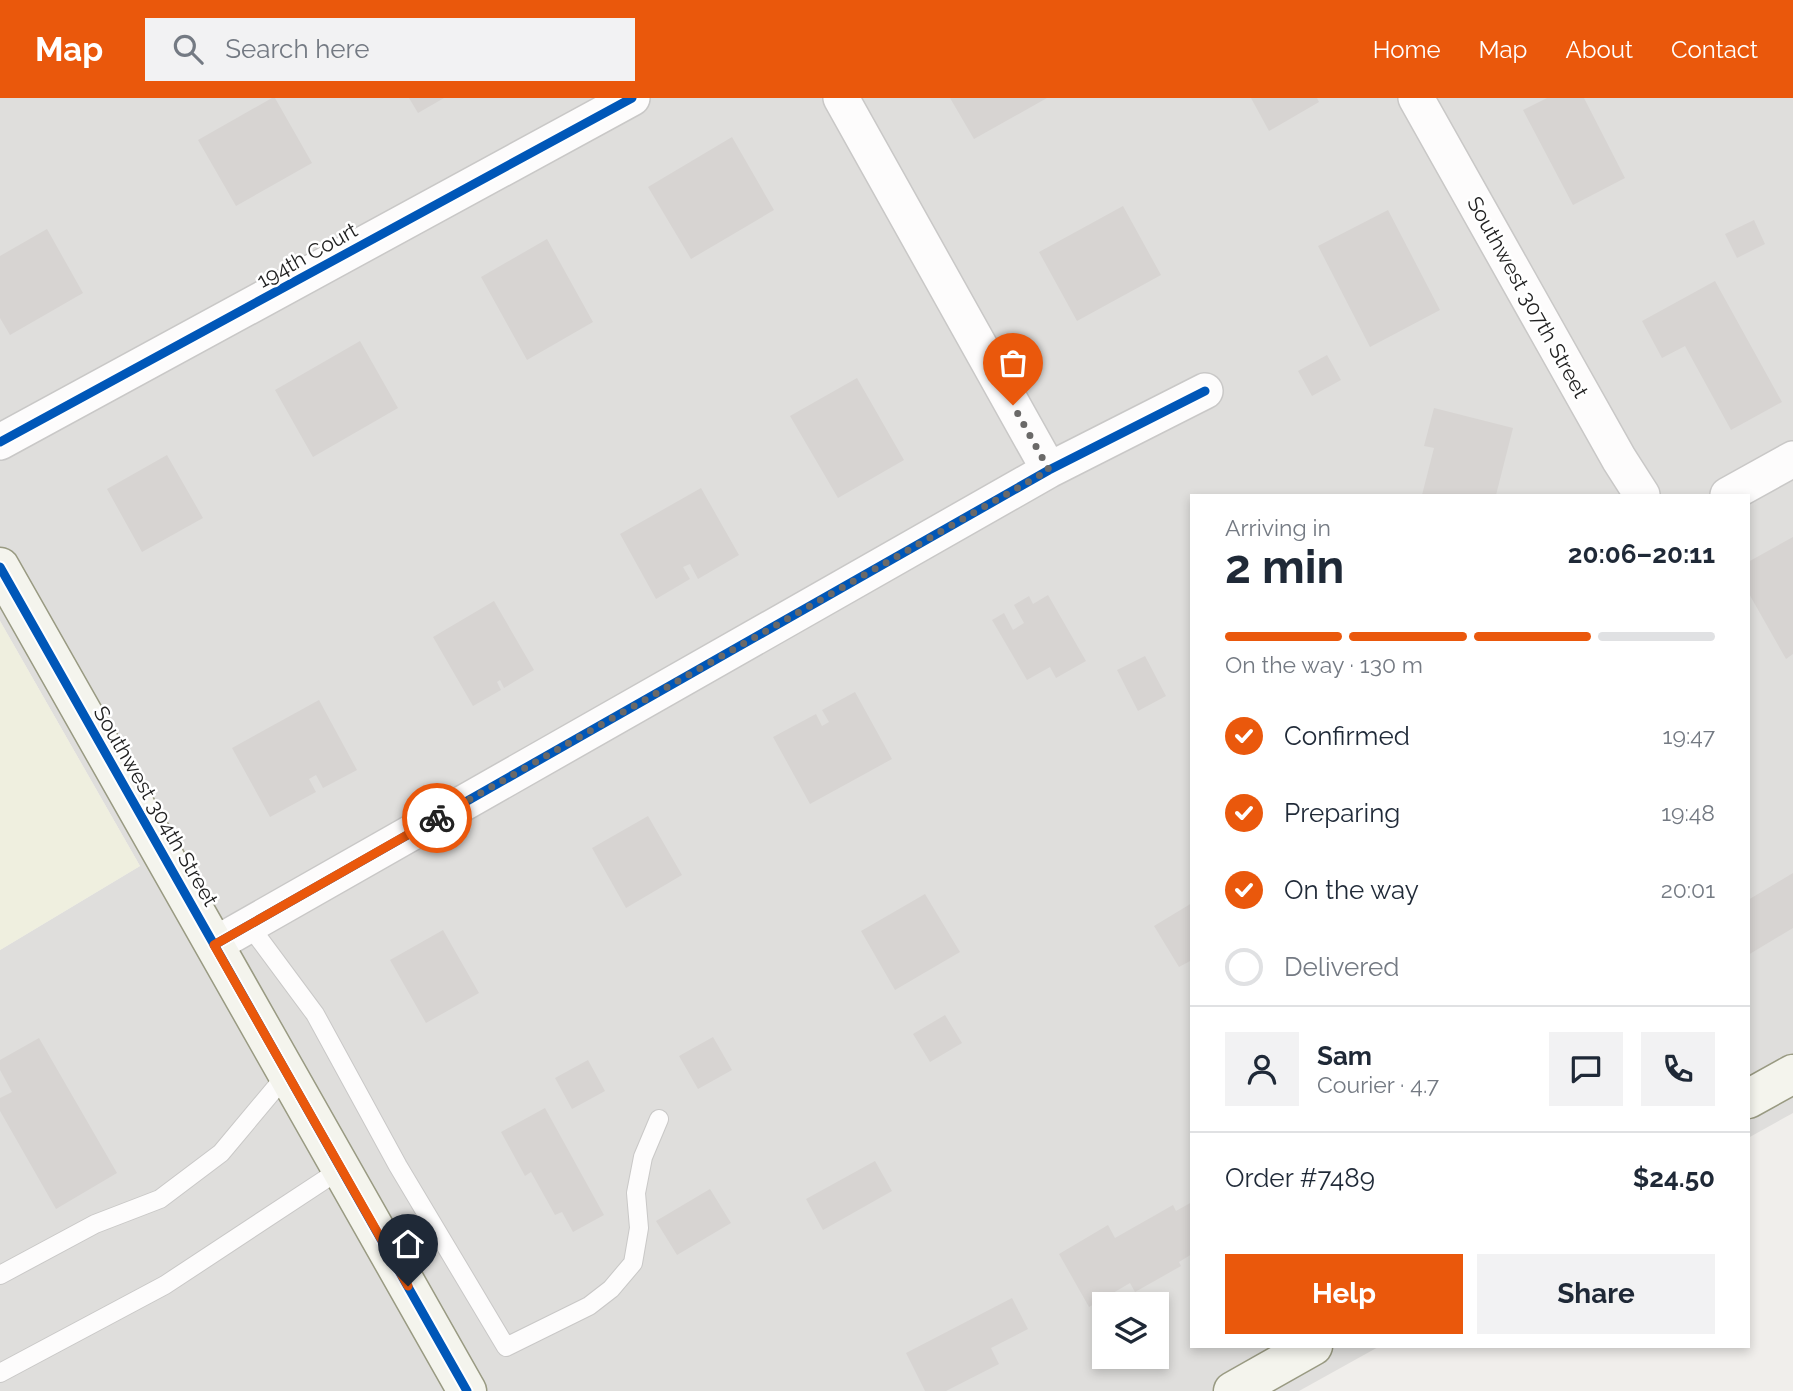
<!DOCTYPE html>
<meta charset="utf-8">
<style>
:root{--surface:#fff;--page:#f2f2f3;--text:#1f2937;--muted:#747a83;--line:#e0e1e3;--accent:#ea580c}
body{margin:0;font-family:Raleway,sans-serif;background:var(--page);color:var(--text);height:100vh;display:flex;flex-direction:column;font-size:26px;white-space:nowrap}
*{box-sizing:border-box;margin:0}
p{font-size:23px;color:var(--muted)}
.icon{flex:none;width:38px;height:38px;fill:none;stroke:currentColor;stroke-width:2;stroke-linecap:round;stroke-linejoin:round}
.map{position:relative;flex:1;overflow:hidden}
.sheet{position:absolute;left:1190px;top:396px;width:560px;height:854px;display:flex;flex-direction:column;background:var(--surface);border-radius:0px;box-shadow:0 4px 10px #0003}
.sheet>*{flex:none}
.controls{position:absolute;left:1092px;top:1194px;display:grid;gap:14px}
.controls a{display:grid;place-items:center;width:77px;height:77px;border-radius:0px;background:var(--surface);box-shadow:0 4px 10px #0003;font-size:35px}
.pin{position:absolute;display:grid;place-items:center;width:60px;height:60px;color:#fff;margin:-72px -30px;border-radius:50% 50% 50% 0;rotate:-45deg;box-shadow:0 0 7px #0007}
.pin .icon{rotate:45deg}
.courier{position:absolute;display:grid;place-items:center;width:70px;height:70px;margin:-35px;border:5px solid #ea580c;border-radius:50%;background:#fff;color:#222;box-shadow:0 2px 9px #0007}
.head em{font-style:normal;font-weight:700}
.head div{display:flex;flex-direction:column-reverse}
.head{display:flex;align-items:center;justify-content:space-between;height:119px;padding:0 35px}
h1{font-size:46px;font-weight:700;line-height:52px}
.bar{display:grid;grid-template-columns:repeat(4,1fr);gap:10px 7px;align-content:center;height:84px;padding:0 35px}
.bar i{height:9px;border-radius:5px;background:var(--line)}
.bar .selected{background:var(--accent)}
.bar p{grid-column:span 4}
.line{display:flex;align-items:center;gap:18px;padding:0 35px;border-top:2px solid var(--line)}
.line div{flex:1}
.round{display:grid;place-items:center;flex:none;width:74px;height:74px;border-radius:0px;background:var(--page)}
ol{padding:0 35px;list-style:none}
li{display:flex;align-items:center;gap:21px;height:77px}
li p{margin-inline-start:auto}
li .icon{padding:7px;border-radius:50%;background:var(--accent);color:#fff;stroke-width:4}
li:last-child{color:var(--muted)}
li i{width:38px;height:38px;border:4px solid var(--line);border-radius:50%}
.button{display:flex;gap:14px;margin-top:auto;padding:14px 35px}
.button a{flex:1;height:80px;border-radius:0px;background:var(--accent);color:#fff;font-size:28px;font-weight:700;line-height:80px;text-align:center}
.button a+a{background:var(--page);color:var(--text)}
header{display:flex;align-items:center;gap:42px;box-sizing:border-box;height:98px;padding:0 35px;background:var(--accent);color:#fff}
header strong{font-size:33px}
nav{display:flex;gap:38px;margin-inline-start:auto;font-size:24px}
.search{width:490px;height:63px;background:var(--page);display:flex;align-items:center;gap:18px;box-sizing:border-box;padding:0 24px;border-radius:0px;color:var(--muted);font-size:26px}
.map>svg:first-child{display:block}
.residential{fill:#dfdedc;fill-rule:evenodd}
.farmland{fill:#efefdf}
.building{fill:#d7d4d2}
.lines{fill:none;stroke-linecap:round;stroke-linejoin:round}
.lane-casing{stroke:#c9c8c7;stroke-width:20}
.street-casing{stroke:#c9c8c7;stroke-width:38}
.secondary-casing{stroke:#999a82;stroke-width:41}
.lane{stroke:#fdfcfc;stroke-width:18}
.street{stroke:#fdfcfc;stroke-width:35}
.secondary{stroke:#f4f4ed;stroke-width:38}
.cycleway-casing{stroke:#fff;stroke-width:13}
.cycleway{stroke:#0057b8;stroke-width:9}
.done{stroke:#6a6968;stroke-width:7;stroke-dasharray:0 12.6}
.route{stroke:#ea580c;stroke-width:9}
.labels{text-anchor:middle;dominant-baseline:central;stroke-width:5;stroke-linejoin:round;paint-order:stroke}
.street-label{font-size:21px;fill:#222;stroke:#fff}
</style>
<header>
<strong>Map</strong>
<div class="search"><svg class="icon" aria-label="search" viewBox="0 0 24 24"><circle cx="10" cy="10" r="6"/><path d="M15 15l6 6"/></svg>Search here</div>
<nav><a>Home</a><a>Map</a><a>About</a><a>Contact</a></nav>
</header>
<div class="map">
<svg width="1793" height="1293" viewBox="0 0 1793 1293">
<rect width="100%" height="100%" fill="#f0eeeb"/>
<!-- residential -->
<path class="residential" d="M0,0H1793V1015L1748,1040V397H1192V1248H1380L1299,1293H0V852L140,768L0,523ZM1104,1206H1157V1258H1104Z"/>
<!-- farmland -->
<path class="farmland" d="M0,523L140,768L0,852Z"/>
<!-- building -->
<path class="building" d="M272,0H275L312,65L236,108L198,42Z
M409,0H444L418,15Z
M950,0H1047L974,41Z
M1251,0H1317L1319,4L1269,33Z
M1547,0H1584L1625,80L1573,107L1523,12Z
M732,39L774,112L691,161L648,89Z
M1123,108L1161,177L1077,223L1039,154Z
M1388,112L1440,212L1370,249L1318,148Z
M1754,122L1765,146L1737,160L1725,136Z
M47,131L83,195L10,237L0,220V158Z
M547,141L593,224L527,262L481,179Z
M1715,183L1782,304L1731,332L1685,248L1662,260L1642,223Z
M360,243L398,310L313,359L275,292Z
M1327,257L1341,282L1312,298L1298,273Z
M857,280L904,362L838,400L790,318Z
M1434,310L1513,330L1496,397H1422L1434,350L1424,348Z
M167,357L203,420L142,454L107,391Z
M701,390L739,457L698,481L690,466L683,469L690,481L656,501L620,436Z
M1793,439V556L1786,561L1748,494V464Z
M1048,497L1086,563L1056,580L1050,569L1027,582L992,522L1004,515L1013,532L1024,525L1014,507L1029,498L1033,506Z
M494,503L534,572L504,590L500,582L497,584L501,592L473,608L433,539Z
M1145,558L1166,598L1138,613L1117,572Z
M855,594L892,661L810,706L773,639L816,616L822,628L829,624L822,612Z
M319,602L357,672L323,690L316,677L309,681L316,694L270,719L232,650Z
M648,718L682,777L626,810L592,750Z
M1793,775V830L1748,857V802Z
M925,796L960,854L895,892L861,833Z
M1192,805V862L1179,869L1154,828Z
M443,832L479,895L426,925L390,862Z
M945,917L962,945L930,964L913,936Z
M713,939L732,972L698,991L679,958Z
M39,940L117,1075L56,1111L0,1013V1000L12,994L0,972V962Z
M588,962L605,993L572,1011L555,980Z
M545,1010L604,1117L573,1134L562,1114L555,1117L531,1074L525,1078L501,1034Z
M875,1063L892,1093L823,1132L806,1101Z
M710,1091L731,1125L677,1157L656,1123Z
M1192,1104V1156L1179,1164L1181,1168L1135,1194L1130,1185L1089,1209L1059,1156L1108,1127L1115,1140L1173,1107L1176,1113Z
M1012,1200L1028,1231L991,1250L999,1266L946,1293H925L906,1255Z"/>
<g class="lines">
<!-- lane casing -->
<g class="lane-casing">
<path id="lane" d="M249,827L315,916L398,1068L506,1249L589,1208L611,1191L633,1165L639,1130L636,1095L643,1059L659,1021
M0,1177L95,1126L160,1101L221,1055L287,976
M0,1275L165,1187L341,1071"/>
</g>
<!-- street casing -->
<g class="street-casing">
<path id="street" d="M841,0L1049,372
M1416,0L1619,361L1642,397
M0,344L632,0
M1728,397L1793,361
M214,847L1049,372L1205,293"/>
</g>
<!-- secondary casing -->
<g class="secondary-casing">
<path id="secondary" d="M0,469L467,1293
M1748,1001L1793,976
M1233,1293L1313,1248"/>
</g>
<!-- lane -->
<use href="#lane" class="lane"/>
<!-- street -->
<use href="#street" class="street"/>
<!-- secondary -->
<use href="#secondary" class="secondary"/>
<!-- cycleway casing -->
<g class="cycleway-casing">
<path id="cycleway" d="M0,344L632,0
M0,469L467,1293
M214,847L1049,372L1205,293"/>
</g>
<!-- cycleway -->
<use href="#cycleway" class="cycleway"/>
</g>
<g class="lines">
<!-- done -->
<path class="done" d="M437,720L1049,372L1013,307"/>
<!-- route -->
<path class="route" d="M408,1188L214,847L437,720"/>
</g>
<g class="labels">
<!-- street labels -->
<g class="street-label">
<text transform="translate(307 157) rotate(-29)">194th Court</text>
<text transform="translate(1528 199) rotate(61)">Southwest 307th Street</text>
<text transform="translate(156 708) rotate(60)">Southwest 304th Street</text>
</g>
</g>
</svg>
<div class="controls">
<a><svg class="icon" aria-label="layers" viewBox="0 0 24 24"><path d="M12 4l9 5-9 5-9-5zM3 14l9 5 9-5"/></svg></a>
</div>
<div class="pin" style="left:1013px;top:307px;background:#ea580c"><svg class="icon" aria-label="bag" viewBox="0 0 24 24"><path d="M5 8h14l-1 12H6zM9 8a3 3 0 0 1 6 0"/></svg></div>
<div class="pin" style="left:408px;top:1188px;background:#1f2937"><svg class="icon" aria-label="home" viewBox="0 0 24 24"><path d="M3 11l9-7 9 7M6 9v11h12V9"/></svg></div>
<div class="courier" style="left:437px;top:720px"><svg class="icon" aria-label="bike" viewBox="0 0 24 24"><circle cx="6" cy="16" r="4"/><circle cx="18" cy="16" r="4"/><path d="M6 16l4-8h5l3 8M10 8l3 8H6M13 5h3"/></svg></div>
<section class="sheet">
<div class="head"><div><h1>2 min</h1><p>Arriving in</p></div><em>20:06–20:11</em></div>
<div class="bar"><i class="selected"></i><i class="selected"></i><i class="selected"></i><i></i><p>On the way · 130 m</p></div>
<ol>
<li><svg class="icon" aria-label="check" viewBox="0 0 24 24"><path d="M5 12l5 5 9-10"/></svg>Confirmed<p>19:47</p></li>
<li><svg class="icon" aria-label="check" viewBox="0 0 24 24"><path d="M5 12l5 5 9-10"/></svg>Preparing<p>19:48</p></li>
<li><svg class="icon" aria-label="check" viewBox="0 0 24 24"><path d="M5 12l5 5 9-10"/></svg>On the way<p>20:01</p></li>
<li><i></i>Delivered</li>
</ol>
<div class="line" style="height:126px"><a class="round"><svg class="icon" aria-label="person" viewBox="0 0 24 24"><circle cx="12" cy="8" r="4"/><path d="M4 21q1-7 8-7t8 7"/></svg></a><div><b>Sam</b><p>Courier · 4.7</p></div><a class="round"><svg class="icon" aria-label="chat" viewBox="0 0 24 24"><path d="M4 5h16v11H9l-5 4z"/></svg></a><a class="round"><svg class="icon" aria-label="phone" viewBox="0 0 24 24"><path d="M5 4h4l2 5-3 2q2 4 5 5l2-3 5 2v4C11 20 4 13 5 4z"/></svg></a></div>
<div class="line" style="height:91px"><div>Order #7489</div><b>$24.50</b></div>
<div class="button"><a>Help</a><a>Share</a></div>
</section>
</div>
